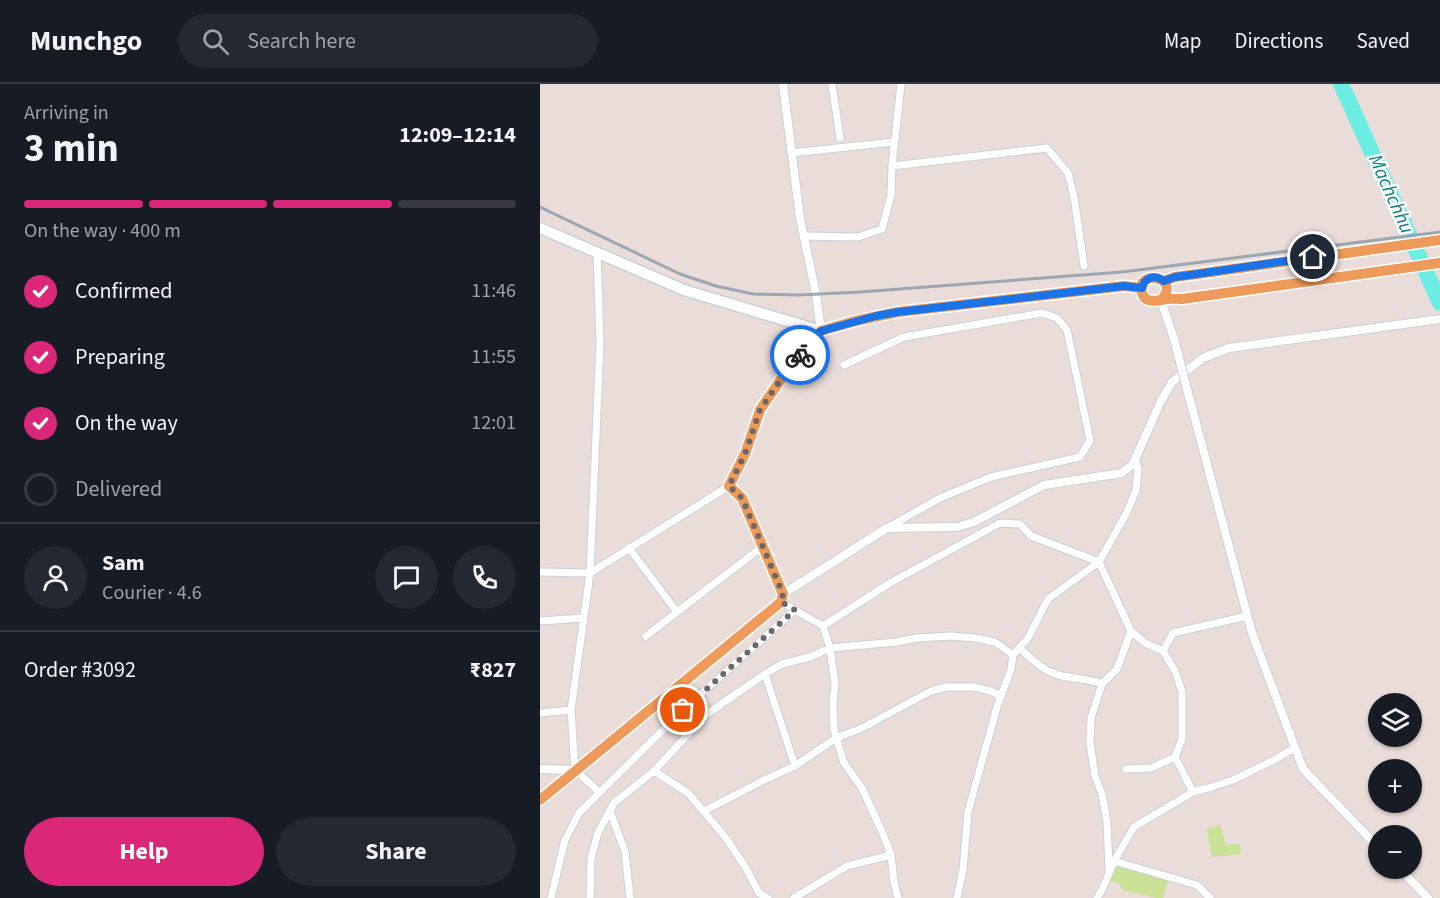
<!DOCTYPE html>
<meta charset="utf-8">
<style>
:root{--surface:#171b24;--page:#242831;--text:#f1f3f6;--muted:#9ea1a6;--line:#363941;--accent:#db2777}
body{margin:0;font-family:"Source Sans 3",sans-serif;background:var(--page);color:var(--text);height:100vh;display:flex;flex-direction:column;font-size:22px;white-space:nowrap}
*{box-sizing:border-box;margin:0}
p{font-size:20px;color:var(--muted)}
.icon{flex:none;width:33px;height:33px;fill:none;stroke:currentColor;stroke-width:2;stroke-linecap:round;stroke-linejoin:round}
.map{position:relative;flex:1;overflow:hidden}
.side{display:flex;flex-direction:column;background:var(--surface);width:540px}
.side>*{flex:none}
.tools{position:absolute;left:828px;top:609px;display:grid;gap:12px}
.tools a{display:grid;place-items:center;width:54px;height:54px;border-radius:50%;background:var(--surface);box-shadow:0 2px 4px #0004;font-size:30px}
.pin{position:absolute;display:grid;place-items:center;width:51px;height:51px;color:#fff;margin:-26px;border:3px solid #fff;border-radius:50%;box-shadow:0 2px 6px #0007}
.courier{position:absolute;display:grid;place-items:center;width:60px;height:60px;margin:-30px;border:4px solid #1a73e8;border-radius:50%;background:#fff;color:#222;box-shadow:0 2px 8px #0007}
.summary em{font-style:normal;font-weight:700}
.summary div{display:flex;flex-direction:column-reverse}
.summary{display:flex;align-items:center;justify-content:space-between;height:102px;padding:0 24px}
h1{font-size:39px;font-weight:700;line-height:45px}
.bar{display:grid;grid-template-columns:repeat(4,1fr);gap:9px 6px;align-content:center;height:72px;padding:0 24px}
.bar i{height:8px;border-radius:4px;background:var(--line)}
.bar .active{background:var(--accent)}
.bar p{grid-column:span 4}
.line{display:flex;align-items:center;gap:15px;padding:0 24px;border-top:2px solid var(--line)}
.line div{flex:1}
.round{display:grid;place-items:center;flex:none;width:63px;height:63px;border-radius:32px;background:var(--page)}
ol{padding:0 24px;list-style:none}
li{display:flex;align-items:center;gap:18px;height:66px}
li p{margin-inline-start:auto}
li .icon{padding:6px;border-radius:50%;background:var(--accent);color:#fff;stroke-width:4}
li:last-child{color:var(--muted)}
li i{width:33px;height:33px;border:3px solid var(--line);border-radius:50%}
.action{display:flex;gap:12px;margin-top:auto;padding:12px 24px}
.action a{flex:1;height:69px;border-radius:36px;background:var(--accent);color:#fff;font-size:24px;font-weight:700;line-height:69px;text-align:center}
.action a+a{background:var(--page);color:var(--text)}
header{display:flex;align-items:center;gap:36px;box-sizing:border-box;height:84px;padding:0 30px;background:var(--surface);border-bottom:2px solid var(--line)}
header strong{font-size:28px}
nav{display:flex;gap:33px;margin-inline-start:auto;font-size:21px}
.search{width:420px;height:54px;background:var(--page);display:flex;align-items:center;gap:15px;box-sizing:border-box;padding:0 21px;border-radius:33px;color:var(--muted);font-size:22px}
main{display:flex;flex:1;min-height:0}
.map>svg:first-child{display:block}
.green{fill:#c8e195}
.lines{fill:none;stroke-linecap:round;stroke-linejoin:round}
.river{stroke:#6cede4;stroke-width:16}
.minor-casing{stroke:#c7d1da;stroke-width:9}
.tertiary-casing{stroke:#c7d1da;stroke-width:10}
.secondary-casing{stroke:#c7d1da;stroke-width:13}
.primary-casing{stroke:#fff;stroke-width:13}
.minor{stroke:#fff;stroke-width:7}
.tertiary{stroke:#fff;stroke-width:8}
.secondary{stroke:#fff;stroke-width:10}
.primary{stroke:#ee9a5a;stroke-width:10}
.rail{stroke:#9ca7b2;stroke-width:3}
.tertiary-bridge-casing{stroke:#c7d1da;stroke-width:10;stroke-linecap:butt}
.tertiary-bridge{stroke:#fff;stroke-width:8}
.done{stroke:#6c6766;stroke-width:6;stroke-dasharray:0 10.8}
.route{stroke:#1a73e8;stroke-width:8}
.labels{text-anchor:middle;dominant-baseline:central;stroke-width:5;stroke-linejoin:round;paint-order:stroke}
.water-label{font-size:20px;font-style:italic;fill:#0e8081;stroke:#fff}
</style>
<header>
<strong>Munchgo</strong>
<div class="search"><svg class="icon" aria-label="search" viewBox="0 0 24 24"><circle cx="10" cy="10" r="6"/><path d="M15 15l6 6"/></svg>Search here</div>
<nav><a>Map</a><a>Directions</a><a>Saved</a></nav>
</header>
<main>
<section class="side">
<div class="summary"><div><h1>3 min</h1><p>Arriving in</p></div><em>12:09–12:14</em></div>
<div class="bar"><i class="active"></i><i class="active"></i><i class="active"></i><i></i><p>On the way · 400 m</p></div>
<ol>
<li><svg class="icon" aria-label="check" viewBox="0 0 24 24"><path d="M5 12l5 5 9-10"/></svg>Confirmed<p>11:46</p></li>
<li><svg class="icon" aria-label="check" viewBox="0 0 24 24"><path d="M5 12l5 5 9-10"/></svg>Preparing<p>11:55</p></li>
<li><svg class="icon" aria-label="check" viewBox="0 0 24 24"><path d="M5 12l5 5 9-10"/></svg>On the way<p>12:01</p></li>
<li><i></i>Delivered</li>
</ol>
<div class="line" style="height:108px"><a class="round"><svg class="icon" aria-label="person" viewBox="0 0 24 24"><circle cx="12" cy="8" r="4"/><path d="M4 21q1-7 8-7t8 7"/></svg></a><div><b>Sam</b><p>Courier · 4.6</p></div><a class="round"><svg class="icon" aria-label="chat" viewBox="0 0 24 24"><path d="M4 5h16v11H9l-5 4z"/></svg></a><a class="round"><svg class="icon" aria-label="phone" viewBox="0 0 24 24"><path d="M5 4h4l2 5-3 2q2 4 5 5l2-3 5 2v4C11 20 4 13 5 4z"/></svg></a></div>
<div class="line" style="height:78px"><div>Order #3092</div><b>₹827</b></div>
<div class="action"><a>Help</a><a>Share</a></div>
</section>
<div class="map">
<svg width="900" height="814" viewBox="0 0 900 814">
<rect width="100%" height="100%" fill="#eaddd9"/>
<!-- green -->
<path class="green" d="M680,741L686,761L700,760L701,770L672,773L667,745Z
M575,780L628,796L623,814H615L583,806L579,799L570,797Z"/>
<g class="lines">
<!-- river -->
<path class="river" d="M801,0L900,219"/>
<!-- minor casing -->
<g class="minor-casing">
<path id="minor" d="M292,0L300,54
M251,69L354,58
M352,82L507,64L528,89L534,113L544,182
M263,152L318,153L342,145L351,111L352,82L361,0
M57,168L60,260L50,489L31,626L35,686L59,708
M304,281L364,253L502,229L517,234L527,246L550,356L540,373L451,393L400,414L347,444
M89,464L137,528
M0,488L50,489L189,402
M241,518L283,542L290,564L295,600L293,620L294,646L304,679L322,704L343,750L351,771L354,798L358,814
M0,537L44,534
M283,542L350,499L460,439L480,440L491,452L559,478L591,547L605,559L623,567L635,587L642,608V655L635,673L611,684L586,685
M106,552L223,462
M479,564C489,572 499,583 510,588C527,596 546,593 562,600
M623,567L633,549L707,532
M473,571L488,554L508,515L559,478L586,430L596,407L598,385L595,374
M225,590L255,682
M0,629L31,626
M635,673L653,708
M114,687L148,709L186,754L206,784L219,809L228,814
M70,727L85,768L90,814
M164,727L224,696L255,682L296,654L322,644L391,607L406,603H434L450,607L461,612
M574,777L657,801L670,814
M569,786L567,737L562,710L555,692L550,659L551,634L562,600L577,585L591,547
M11,814L25,756L39,729L143,626L255,526
M50,814L51,774L58,749L74,719L114,687L167,630L225,590L242,580L270,573L290,564L356,558L377,554L410,552L435,554L455,558L473,571L471,585L457,623L428,728L423,786L417,814
M254,814L307,782L351,771
M557,814L563,804L574,777L594,743L653,708L672,703L693,696L734,676L754,664"/>
</g>
<!-- tertiary casing -->
<g class="tertiary-casing">
<path id="tertiary" d="M243,0L260,134L276,210L281,247
M621,216L634,255
M647,305L712,549L763,685L838,763
M243,510L347,444L417,443L434,438L504,401L582,389L593,380L621,317L632,298L663,274L689,264L900,235
M0,685L35,686
M859,784L888,814"/>
</g>
<!-- secondary casing -->
<g class="secondary-casing">
<path id="secondary" d="M0,144L144,206L281,247"/>
</g>
<!-- primary casing -->
<g class="primary-casing">
<path id="primary" d="M624,197L635,193L657,190L900,156
M621,216C643,193 595,184 602,209C605,219 614,217 622,216C628,214 635,215 642,215L900,179
M0,716L241,518L243,510L202,414L189,402L205,370L220,326L248,285L281,247L315,237L358,228L584,202L602,204"/>
</g>
<!-- minor -->
<use href="#minor" class="minor"/>
<!-- tertiary -->
<use href="#tertiary" class="tertiary"/>
<!-- secondary -->
<use href="#secondary" class="secondary"/>
<!-- primary -->
<use href="#primary" class="primary"/>
<!-- rail -->
<path class="rail" d="M0,123L140,190L176,202L213,210L259,211L320,208L582,188L900,148"/>
<!-- tertiary-bridge casing -->
<g class="tertiary-bridge-casing">
<path id="tertiary-bridge" d="M634,255L647,305"/>
</g>
<!-- tertiary-bridge -->
<use href="#tertiary-bridge" class="tertiary-bridge"/>
</g>
<g class="lines">
<!-- done -->
<path class="done" d="M143,626L255,526L241,518L243,510L202,414L189,402L205,370L220,326L248,285L260,271"/>
<!-- route -->
<path class="route" d="M260,271L281,247L336,232L358,228L584,202L602,204C605,193 615,190 624,197L635,193L657,190L773,173"/>
</g>
<g class="labels">
<!-- water labels -->
<g class="water-label">
<text transform="translate(851 110) rotate(66)">Machchhu</text>
</g>
</g>
</svg>
<div class="tools">
<a><svg class="icon" aria-label="layers" viewBox="0 0 24 24"><path d="M12 4l9 5-9 5-9-5zM3 14l9 5 9-5"/></svg></a>
<a>+</a>
<a>−</a>
</div>
<div class="pin" style="left:143px;top:626px;background:#ea580c"><svg class="icon" aria-label="bag" viewBox="0 0 24 24"><path d="M5 8h14l-1 12H6zM9 8a3 3 0 0 1 6 0"/></svg></div>
<div class="pin" style="left:773px;top:173px;background:#1f2937"><svg class="icon" aria-label="home" viewBox="0 0 24 24"><path d="M3 11l9-7 9 7M6 9v11h12V9"/></svg></div>
<div class="courier" style="left:260px;top:271px"><svg class="icon" aria-label="bike" viewBox="0 0 24 24"><circle cx="6" cy="16" r="4"/><circle cx="18" cy="16" r="4"/><path d="M6 16l4-8h5l3 8M10 8l3 8H6M13 5h3"/></svg></div>
</div>
</main>
